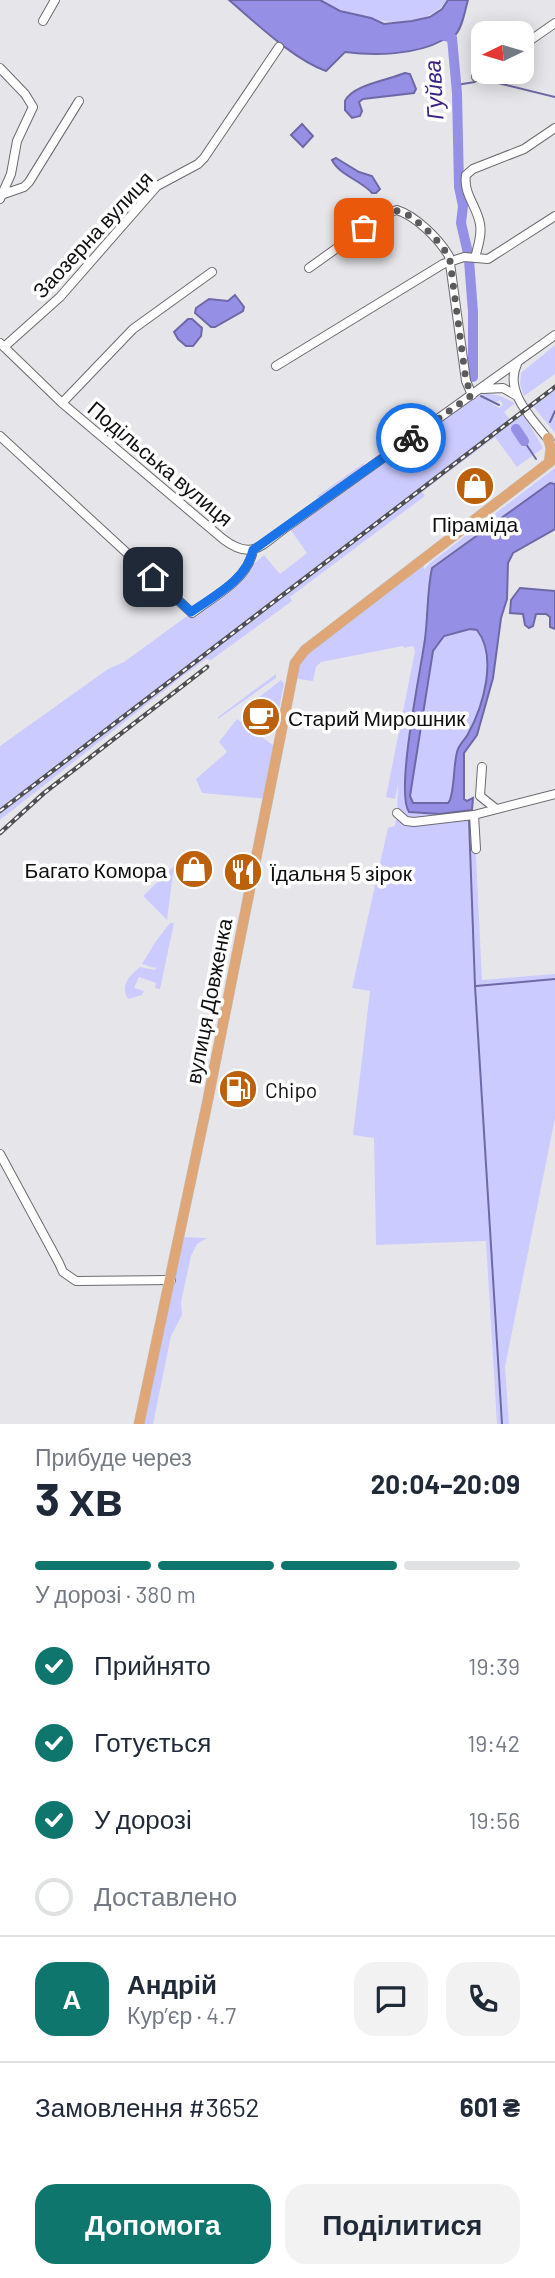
<!DOCTYPE html>
<html lang="uk">
<meta charset="utf-8">
<style>
:root{--surface:#fff;--page:#f2f2f3;--text:#1f2937;--muted:#747a83;--line:#e0e1e3;--accent:#0f766e}
body{margin:0;font-family:Barlow,sans-serif;background:var(--page);color:var(--text);height:100vh;display:flex;flex-direction:column;font-size:26px;white-space:nowrap}
*{box-sizing:border-box;margin:0}
p{font-size:23px;color:var(--muted)}
.icon{flex:none;width:38px;height:38px;fill:none;stroke:currentColor;stroke-width:2;stroke-linecap:round;stroke-linejoin:round}
.map{position:relative;height:1424px;overflow:hidden}
.drawer{display:flex;flex-direction:column;background:var(--surface);flex:1}
.drawer>*{flex:none}
.needle{width:46px;rotate:265deg}
.fabs{position:absolute;left:471px;top:21px;display:grid;gap:14px}
.fabs a{display:grid;place-items:center;width:63px;height:63px;border-radius:14px;background:var(--surface);box-shadow:0 4px 18px #0003;font-size:35px}
.pin{position:absolute;display:grid;place-items:center;width:60px;height:60px;color:#fff;margin:-30px;border-radius:14px;box-shadow:0 4px 10px #0006}
.courier{position:absolute;display:grid;place-items:center;width:70px;height:70px;margin:-35px;border:5px solid #1a73e8;border-radius:50%;background:#fff;color:#222;box-shadow:0 2px 9px #0007}
.overview em{font-style:normal;font-weight:700}
.overview div{display:flex;flex-direction:column-reverse}
.overview{display:flex;align-items:center;justify-content:space-between;height:119px;padding:0 35px}
h1{font-size:46px;font-weight:700;line-height:52px}
.bar{display:grid;grid-template-columns:repeat(4,1fr);gap:10px 7px;align-content:center;height:84px;padding:0 35px}
.bar i{height:9px;border-radius:5px;background:var(--line)}
.bar .current{background:var(--accent)}
.bar p{grid-column:span 4}
.line{display:flex;align-items:center;gap:18px;padding:0 35px;border-top:2px solid var(--line)}
.line div{flex:1}
.round{display:grid;place-items:center;flex:none;width:74px;height:74px;border-radius:21px;background:var(--page)}
ol{padding:0 35px;list-style:none}
li{display:flex;align-items:center;gap:21px;height:77px}
li p{margin-inline-start:auto}
li .icon{padding:7px;border-radius:50%;background:var(--accent);color:#fff;stroke-width:4}
li:last-child{color:var(--muted)}
li i{width:38px;height:38px;border:4px solid var(--line);border-radius:50%}
.primary-button{display:flex;gap:14px;margin-top:auto;padding:14px 35px}
.primary-button a{flex:1;height:80px;border-radius:21px;background:var(--accent);color:#fff;font-size:28px;font-weight:700;line-height:80px;text-align:center}
.primary-button a+a{background:var(--page);color:var(--text)}
.map>svg:first-child{display:block}
.green{fill:#cccbff}
.water{fill:#968fe6;stroke:#6e69a6;stroke-width:2;fill-rule:evenodd}
.lines{fill:none;stroke-linecap:round;stroke-linejoin:round}
.stream{stroke:#6e69a6;stroke-width:2}
.river{stroke:#968fe6;stroke-width:10}
.minor-casing{stroke:#6b6b6f;stroke-width:10}
.major-casing{stroke:#c1c1c1;stroke-width:11}
.minor{stroke:#fff;stroke-width:8}
.major{stroke:#dfa778;stroke-width:10}
.rail-casing{stroke:#4f4f51;stroke-width:4.5}
.rail{stroke:#fff;stroke-width:2;stroke-dasharray:5;stroke-linecap:butt}
.done{stroke:#5b5b5e;stroke-width:7;stroke-dasharray:0 12.6}
.route{stroke:#1a73e8;stroke-width:9}
.labels{text-anchor:middle;dominant-baseline:central;stroke-width:7;stroke-linejoin:round;paint-order:stroke}
.street-label{font-size:21px;fill:#101012;stroke:#fff}
.poi-label{font-size:21px;fill:#101012;stroke:#fff;text-anchor:start}
.water-label{font-size:23px;font-style:italic;fill:#3b2387;stroke:#fff}
</style>
<div class="map">
<svg width="555" height="1424" viewBox="0 0 555 1424">
<rect width="100%" height="100%" fill="#e6e6ea"/>
<!-- green -->
<path class="green" d="M321,0H447C420,38 354,19 321,0Z
M555,345V374L524,396L520,384L521,373Z
M555,389V433L533,406Z
M486,393L500,396L515,403L504,412L512,422L523,413L543,448L517,467L495,437L422,492L425,496L290,597L292,601L211,660L206,659L184,675L0,820V746L108,669L124,662L227,587L264,555L280,574L307,553L288,526L472,395L480,396L499,408L503,405L500,400L496,402L482,395Z
M364,463V467L322,497H316Z
M555,468V484L550,483L431,572L426,637L404,788L409,812L440,814L471,810L474,815L482,980L555,974V1118L505,1367L509,1424H497L486,1241L376,1245L374,1138L353,1135L370,991L352,988L388,828L395,826L397,813L398,784L395,799L386,797L415,651L413,646L404,648L403,646L321,662L316,667L313,681L291,678L295,663L424,560V570L430,563Z
M470,629L476,630C498,656 483,706 469,734C466,738 461,742 459,747C453,763 456,783 450,800L448,803H413L410,796L433,651L444,636Z
M276,674V678L218,719V717Z
M281,680L284,684L277,719L271,715V712L253,702Z
M237,719L277,748L267,799L202,793L196,779L227,752L219,742Z
M174,866L167,920L143,896Z
M170,923H174L160,989L155,988L156,983L139,977L134,988L144,991L142,995L128,999C120,985 129,976 140,967L155,970L157,965L155,968L142,964L156,941Z
M180,1237L207,1238L197,1244L191,1256L181,1302L182,1315L171,1336L153,1424H139Z"/>
<!-- water -->
<path class="water" d="M229,0H320L340,11L371,18L384,24L412,21L430,17L442,9L448,0H468C465,10 462,30 454,36C452,38 445,39 443,40C416,55 375,56 345,52L326,71C293,59 256,23 229,0Z
M405,73L410,74L416,89L414,93L363,99L359,102L362,111L360,116L352,118L345,110V101C352,85 388,80 405,73Z
M302,124L313,136L303,147L291,135Z
M336,158L359,172L372,176L380,189L376,193H372C362,181 339,175 332,160Z
M235,295L244,307L243,311L215,327H211L195,313L196,308L209,299L228,301Z
M188,319H192L202,328L201,336L193,346H186L178,339L174,332Z
M550,483L555,484V529L513,553L508,563L507,599L501,618L493,678L477,735L464,753V799L467,801L473,798L472,810L440,814L409,812C395,792 421,669 425,639C428,616 427,591 432,568ZM470,629L477,630C498,657 483,707 468,734C465,740 459,744 457,752C453,768 455,785 450,800L448,803H413L410,796L433,651L444,636Z
M520,588L555,591V629L550,627V617L546,614H536L533,626L529,628L525,625L523,614L510,613L511,600Z"/>
<g class="lines">
<!-- stream -->
<path class="stream" d="M481,81H490L555,97
M456,85L475,82
M481,396L499,405
M550,422L555,411
M524,441L536,459
M469,820L475,986L502,1424
M476,986L555,979"/>
<!-- river -->
<path class="river" d="M438,34L452,38L457,93L459,187L463,206L461,223L468,253
M469,260L473,312V377
M516,429L524,441"/>
<!-- minor casing -->
<g class="minor-casing">
<path id="minor" d="M43,21L55,0
M522,46L555,23
M0,68L25,94L33,107L17,141L11,174L0,199
M476,77L484,72
M1,195L24,187L29,182L79,101
M475,258C478,246 482,235 480,224C477,206 463,194 466,175L473,169L524,149L555,128
M309,268L386,213L397,210C416,216 439,239 449,256L466,381L472,395
M0,343L62,403L223,539C253,562 262,544 288,526L555,335
M4,347L60,297L157,186L198,164L204,158L279,47
M517,364C503,393 535,421 551,443
M276,366L443,264L464,257L488,259L555,216
M483,389L503,388L517,396
M62,403L133,329L212,272
M0,436L192,613C214,596 248,580 253,550
M482,767L480,796L495,808
M397,813L406,821L414,822L474,815L555,794
M474,815L476,849
M0,1154L59,1263L63,1272L76,1281L171,1280"/>
</g>
<!-- major casing -->
<g class="major-casing">
<path id="major" d="M548,438L551,448L549,463
M139,1424L207,1104L295,663L305,650L555,458"/>
</g>
<!-- minor -->
<use href="#minor" class="minor"/>
<!-- major -->
<use href="#major" class="major"/>
<!-- rail casing -->
<g class="rail-casing">
<path id="rail" d="M0,811L555,387
M0,833L44,793L207,667"/>
</g>
<!-- rail -->
<use href="#rail" class="rail"/>
</g>
<g class="lines">
<!-- done -->
<path class="done" d="M364,228C375,220 387,209 401,211C416,218 446,245 450,261L466,381L472,395L411,438"/>
<!-- route -->
<path class="route" d="M153,577L191,612C214,596 247,580 253,550L411,438"/>
</g>
<!-- icons -->
<defs>
<g id="shop-disc" transform="scale(2.0125)"><circle r="9.5" fill="#bc600b" stroke="#fff"/><path d="M-5-2.5h2.3a2.7 3.5 0 0 1 5.4 0H5L5.5 6h-11ZM-1.5-2.5h3a1.5 2.3 0 0 0-3 0Z" fill="#fff"/></g>
<g id="cafe-disc" transform="scale(2.0125)"><circle r="9.5" fill="#bc600b" stroke="#fff"/><path d="M-5.5-4.5H6V0H3Q3 3.5 0 3.5H-2.5Q-5.5 3.5-5.5 0ZM3-3.2v2h1.7v-2ZM-6 4.5H4V6H-6Z" fill="#fff"/></g>
<g id="restaurant-disc" transform="scale(2.0125)"><circle r="9.5" fill="#bc600b" stroke="#fff"/><path d="M-5-6h1v4h1v-4h1v4h1v-4h1v5L-1.5 .5V6h-2V.5L-5-1ZM5-6V6H3V1.5H1.5Q1.5-4 5-6Z" fill="#fff"/></g>
<g id="fuel-disc" transform="scale(2.0125)"><circle r="9.5" fill="#bc600b" stroke="#fff"/><path d="M-5.5-6h7V0h2V4h1.3V-2.5L3-4.5l.8-.8L6-3V5H2.5V1h-1V6h-7ZM-4.2-4.7v3.2H.2V-4.7Z" fill="#fff"/></g>
</defs>
<g fill-rule="evenodd">
<use href="#shop-disc" x="475" y="486"/>
<use href="#cafe-disc" x="261" y="717"/>
<use href="#shop-disc" x="194" y="869"/>
<use href="#restaurant-disc" x="243" y="872"/>
<use href="#fuel-disc" x="238" y="1089"/>
</g>
<g class="labels">
<!-- street labels -->
<g class="street-label">
<text transform="translate(92 234) rotate(-47)">Заозерна вулиця</text>
<text transform="translate(161 463) rotate(40)">Подільська вулиця</text>
<text transform="translate(208 1001) rotate(-79)">вулиця Довженка</text>
</g>
<!-- poi labels -->
<g class="poi-label">
<text x="475" y="523" text-anchor="middle">Піраміда</text>
<text x="288" y="717">Старий Мирошник</text>
<text x="167" y="869" text-anchor="end">Багато Комора</text>
<text x="270" y="872">Їдальня 5 зірок</text>
<text x="265" y="1089">Chipo</text>
</g>
<!-- water labels -->
<g class="water-label">
<text transform="translate(433 90) rotate(-93)">Гуйва</text>
</g>
</g>
</svg>
<div class="fabs">
<a><svg class="needle" viewBox="-14 -14 28 28"><path d="M0-13l5 13h-10z" fill="#e53935"/><path d="M0 13l5-13h-10z" fill="#747a83"/></svg></a>
</div>
<div class="pin" style="left:364px;top:228px;background:#ea580c"><svg class="icon" aria-label="bag" viewBox="0 0 24 24"><path d="M5 8h14l-1 12H6zM9 8a3 3 0 0 1 6 0"/></svg></div>
<div class="pin" style="left:153px;top:577px;background:#1f2937"><svg class="icon" aria-label="home" viewBox="0 0 24 24"><path d="M3 11l9-7 9 7M6 9v11h12V9"/></svg></div>
<div class="courier" style="left:411px;top:438px"><svg class="icon" aria-label="bike" viewBox="0 0 24 24"><circle cx="6" cy="16" r="4"/><circle cx="18" cy="16" r="4"/><path d="M6 16l4-8h5l3 8M10 8l3 8H6M13 5h3"/></svg></div>
</div>
<section class="drawer">
<div class="overview"><div><h1>3 хв</h1><p>Прибуде через</p></div><em>20:04–20:09</em></div>
<div class="bar"><i class="current"></i><i class="current"></i><i class="current"></i><i></i><p>У дорозі · 380 m</p></div>
<ol>
<li><svg class="icon" aria-label="check" viewBox="0 0 24 24"><path d="M5 12l5 5 9-10"/></svg>Прийнято<p>19:39</p></li>
<li><svg class="icon" aria-label="check" viewBox="0 0 24 24"><path d="M5 12l5 5 9-10"/></svg>Готується<p>19:42</p></li>
<li><svg class="icon" aria-label="check" viewBox="0 0 24 24"><path d="M5 12l5 5 9-10"/></svg>У дорозі<p>19:56</p></li>
<li><i></i>Доставлено</li>
</ol>
<div class="line" style="height:126px"><b class="round" style="background:var(--accent);color:#fff">А</b><div><b>Андрій</b><p>Кур’єр · 4.7</p></div><a class="round"><svg class="icon" aria-label="chat" viewBox="0 0 24 24"><path d="M4 5h16v11H9l-5 4z"/></svg></a><a class="round"><svg class="icon" aria-label="phone" viewBox="0 0 24 24"><path d="M5 4h4l2 5-3 2q2 4 5 5l2-3 5 2v4C11 20 4 13 5 4z"/></svg></a></div>
<div class="line" style="height:91px"><div>Замовлення #3652</div><b>601 ₴</b></div>
<div class="primary-button"><a>Допомога</a><a>Поділитися</a></div>
</section>
